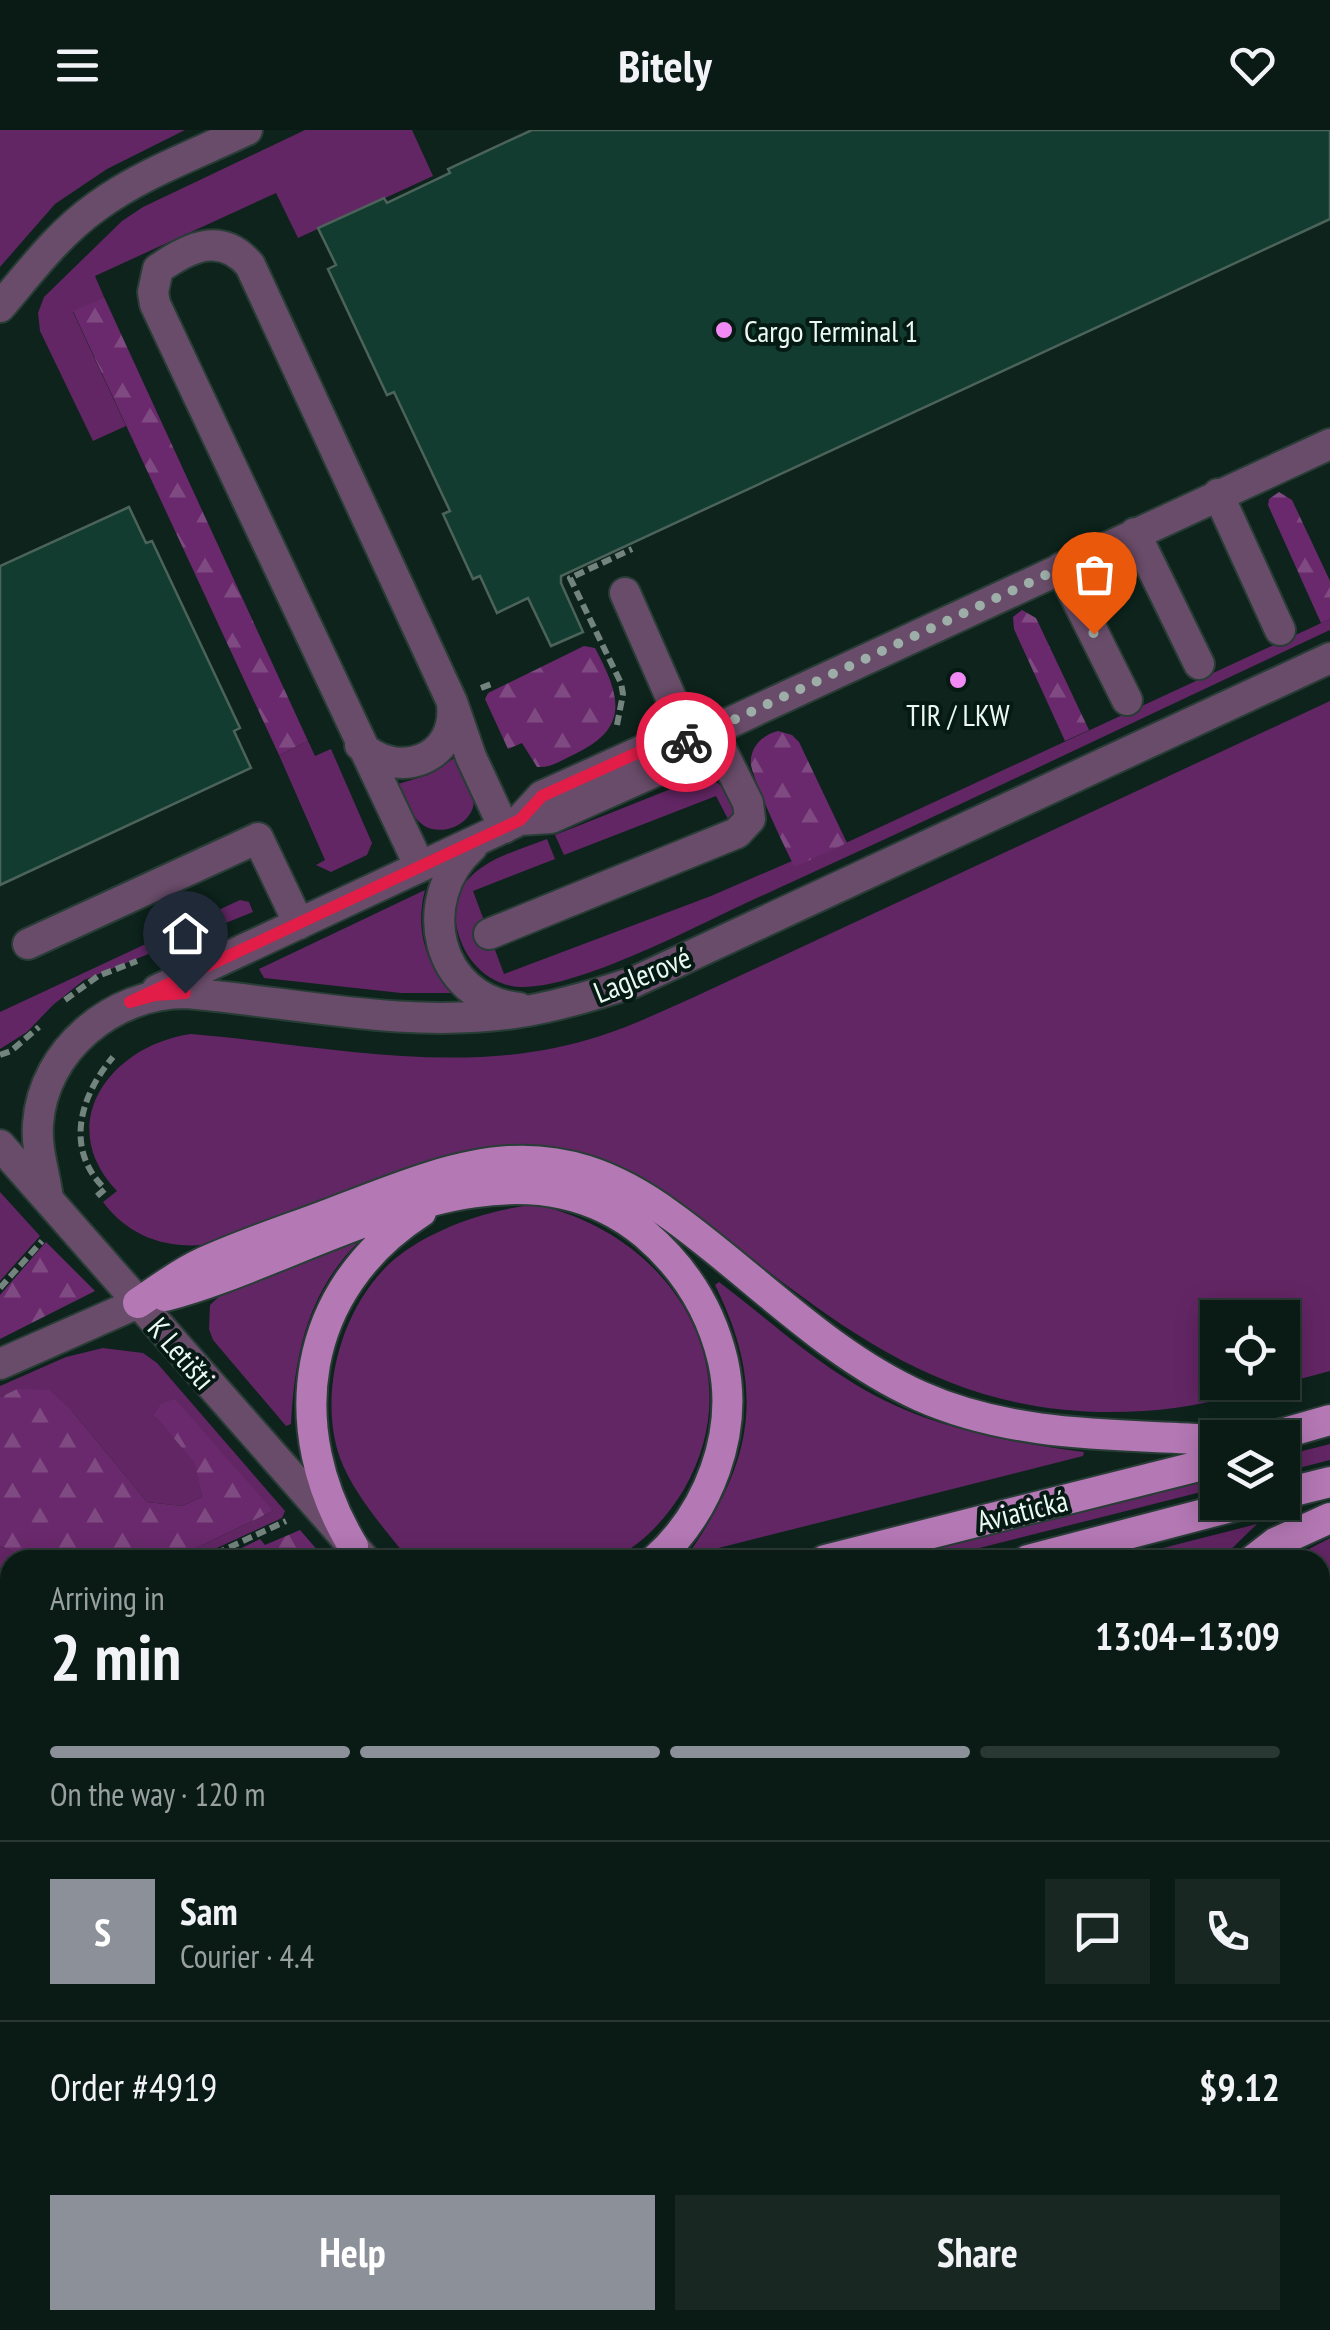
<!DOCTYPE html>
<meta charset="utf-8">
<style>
:root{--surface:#0a1a15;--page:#182722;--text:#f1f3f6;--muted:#99a1a0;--line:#2a3834;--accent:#8c9099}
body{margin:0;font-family:"PT Sans Narrow",sans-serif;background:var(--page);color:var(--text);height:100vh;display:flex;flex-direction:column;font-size:38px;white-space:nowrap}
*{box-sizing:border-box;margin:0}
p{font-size:32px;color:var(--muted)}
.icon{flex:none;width:55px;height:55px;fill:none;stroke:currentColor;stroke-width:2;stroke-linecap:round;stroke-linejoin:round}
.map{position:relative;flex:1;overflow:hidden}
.details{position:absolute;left:0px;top:1420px;width:1330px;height:780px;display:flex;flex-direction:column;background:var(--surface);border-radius:30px 30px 0 0;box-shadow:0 5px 25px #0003,0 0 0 2px var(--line)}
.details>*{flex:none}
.buttons{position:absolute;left:1200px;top:1170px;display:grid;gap:20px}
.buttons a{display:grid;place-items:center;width:100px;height:100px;border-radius:0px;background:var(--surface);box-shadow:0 5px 25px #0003,0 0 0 2px var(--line);font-size:50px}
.pin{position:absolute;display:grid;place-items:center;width:85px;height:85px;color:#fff;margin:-102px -42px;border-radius:50% 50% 50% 0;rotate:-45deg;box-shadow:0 0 10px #0007}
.pin .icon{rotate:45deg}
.courier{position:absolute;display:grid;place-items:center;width:100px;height:100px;margin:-50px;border:8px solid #e11d48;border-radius:50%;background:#fff;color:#222;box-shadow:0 2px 12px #0007}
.overview em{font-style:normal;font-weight:800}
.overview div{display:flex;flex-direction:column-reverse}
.overview{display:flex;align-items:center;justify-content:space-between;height:170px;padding:0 50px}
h1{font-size:65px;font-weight:800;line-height:75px}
.bar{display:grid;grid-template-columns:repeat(4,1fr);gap:15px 10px;align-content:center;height:120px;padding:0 50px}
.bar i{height:12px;border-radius:8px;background:var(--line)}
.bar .current{background:var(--accent)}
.bar p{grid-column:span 4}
.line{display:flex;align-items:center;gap:25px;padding:0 50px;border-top:2px solid var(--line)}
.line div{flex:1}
.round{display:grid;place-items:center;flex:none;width:105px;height:105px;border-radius:0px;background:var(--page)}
.button{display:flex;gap:20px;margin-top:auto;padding:20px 50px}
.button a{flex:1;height:115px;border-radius:0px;background:var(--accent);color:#fff;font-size:40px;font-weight:800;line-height:115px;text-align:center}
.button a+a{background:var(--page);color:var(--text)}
header{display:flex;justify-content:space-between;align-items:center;height:130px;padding:0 50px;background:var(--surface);font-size:45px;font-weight:800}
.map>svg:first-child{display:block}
.grass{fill:#622664;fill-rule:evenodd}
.forest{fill:url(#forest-firs)}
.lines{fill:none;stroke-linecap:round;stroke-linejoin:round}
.stream{stroke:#327762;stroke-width:11}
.building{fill:#113c2f;stroke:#4c635a;stroke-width:2.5}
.minor-casing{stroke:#283d36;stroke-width:34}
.major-casing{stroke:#283d36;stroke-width:34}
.path{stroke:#73847e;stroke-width:6;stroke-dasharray:10 5;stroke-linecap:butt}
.minor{stroke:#694c69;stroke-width:30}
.major{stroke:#b478b4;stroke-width:30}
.done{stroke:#9dada8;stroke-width:10;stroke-dasharray:0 18}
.route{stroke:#e11d48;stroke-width:12}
.poi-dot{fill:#f18af4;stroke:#051a13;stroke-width:4}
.labels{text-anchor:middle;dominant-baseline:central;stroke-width:8;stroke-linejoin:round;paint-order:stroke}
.poi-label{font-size:30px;fill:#ebf8f3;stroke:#051a13;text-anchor:start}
.street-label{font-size:30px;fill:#ebf8f3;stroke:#051a13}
</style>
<header><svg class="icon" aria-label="menu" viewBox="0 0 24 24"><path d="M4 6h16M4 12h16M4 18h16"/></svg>Bitely<svg class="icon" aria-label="heart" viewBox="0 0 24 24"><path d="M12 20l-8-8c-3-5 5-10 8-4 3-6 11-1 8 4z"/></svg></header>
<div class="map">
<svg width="1330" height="2200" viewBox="0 0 1330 2200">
<defs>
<pattern id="forest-firs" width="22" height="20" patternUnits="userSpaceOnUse" patternTransform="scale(2.5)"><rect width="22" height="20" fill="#6a296c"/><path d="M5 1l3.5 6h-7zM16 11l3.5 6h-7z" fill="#7f4981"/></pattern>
</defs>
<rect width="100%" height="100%" fill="#0d231c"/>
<!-- grass -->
<path class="grass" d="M0,0H185L107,39L55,74L0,137Z
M305,0H412L433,46L298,108L276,63L95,146L104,167L73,182L126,296L93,311L40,201L38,183L44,167L122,91L143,77Z
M1330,489V500C1136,591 942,684 746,773C692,798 577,859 520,857C485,855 461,826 456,793C448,738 508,724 547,709L555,729L473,761L504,844L711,766L792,731L796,736Z
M1330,571V1241C1269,1257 1207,1277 1144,1281C939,1294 829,1187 678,1071C593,1020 541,1007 443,1028L203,1115C162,1118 128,1105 103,1072L117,1061C52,993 112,915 191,904C327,915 466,950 600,906C632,896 662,881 692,868ZM1218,1188H1282V1252H1218Z
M308,611L315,626L331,619L372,713L367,725L331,742L316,735L325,730L279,625Z
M456,627C461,639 471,652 473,664C480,691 443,709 423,695C410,686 405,668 398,654L428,645Z
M696,649C720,648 726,658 736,678L728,689L716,666L564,725L555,705Z
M425,760C415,799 425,833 452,863H401L264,848L259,839Z
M240,770L249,772L253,782L84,850L53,875L27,902L0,919V882Z
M0,1062L40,1106L0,1151Z
M536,1075C666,1102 757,1235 683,1361C667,1387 642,1416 613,1428C600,1434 576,1430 561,1430C510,1430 460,1430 409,1430C385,1399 354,1365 340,1328C318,1265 340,1182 388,1135C422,1102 489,1078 536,1075Z
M354,1108L358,1112C307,1165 295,1223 291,1294L286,1296L213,1210L209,1199L210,1175L227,1159Z
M719,1152C760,1183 799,1218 842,1246C915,1295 999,1311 1084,1322L1083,1326L687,1426C753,1332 767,1260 715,1155Z
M103,1218L143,1223L157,1233L285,1381L282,1388L191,1430H171L273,1381L154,1285L196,1333L202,1367L182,1376L147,1372L72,1281L17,1259L0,1267V1256L66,1227Z
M1330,1314V1330L1283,1342V1326Z
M1217,1343V1358L932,1430H876Z
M1257,1394L1220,1430H1116Z
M1330,1408V1657L1320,1654V1430H1288Z
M0,1416L33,1430H10V1514L0,1519Z
M0,1682L10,1684V1939L0,1953Z
M1330,1789V1893H1320V1791Z
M10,2100V2190H303L310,2195L314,2190H367L362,2198L365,2200H0V2115Z
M1320,2112L1330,2119V2200H1316L1301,2190H1320Z
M509,2190H667L663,2200H511Z
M712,2190H843L836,2200H712Z"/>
<!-- forest -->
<path class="forest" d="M104,167L308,611L279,625L73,181Z
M1279,362L1292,370L1330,451V489L1321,493L1268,375L1269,369Z
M1022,480L1036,488L1089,600L1065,611L1014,499L1013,487Z
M584,516L595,518C619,564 632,597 575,624C562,630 551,638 537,637L522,613L508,619L485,569L488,563Z
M778,601L792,605L799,612L847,713L795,737C785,719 754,652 751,635C749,618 763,604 778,601Z
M46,1112L95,1161L0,1209V1165Z
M17,1259L49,1260L72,1281L147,1372L182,1376L202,1367L195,1333L154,1285L161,1274L175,1269L273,1381L171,1430H33L0,1416V1267Z
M300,1400L326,1430H217L260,1409L265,1415Z"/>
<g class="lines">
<!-- stream -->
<path class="stream" d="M1320,1776L1330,1774"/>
</g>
<!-- building -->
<path class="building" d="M532,0H1330V89L561,446V453L583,502L551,516L528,468L497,483L480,446L473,449L443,384L450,381L394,262L387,265L328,139L336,135L318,98L384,68L387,73L450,43L448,39Z
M129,377L146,413L152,411L240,598L234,601L251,638L0,755V436Z
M906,2190H1073L1088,2200H899Z"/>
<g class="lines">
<!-- minor casing -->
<g class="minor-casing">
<path id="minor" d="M0,177C30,142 58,104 96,77C141,44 196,24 247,0
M1218,364L1280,500
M1135,403L1199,534
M1061,438L1127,570
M625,463L690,611
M360,615C397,651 458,630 452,574
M520,690L542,666L646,619L690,611L1330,314
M472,717C414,770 435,869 519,878
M420,737L155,174L153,162L158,139C189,117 221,101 250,135L452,572L471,627L504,698
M489,804L737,703L750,689L748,673L712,601
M28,814L258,708L299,794
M157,860L520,690L551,688L654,642L687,613
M0,1015L365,1430
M48,1069C45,1044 36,1020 38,994C43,920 113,863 185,863C294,872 405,899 515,883C556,877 595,865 634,852L1330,528
M0,1234L138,1173
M0,1665H10
M375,2190L391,2200
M1188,2190L1203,2200
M478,2200L485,2190
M687,2200L688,2190"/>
</g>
<!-- major casing -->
<g class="major-casing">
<path id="major" d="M165,1166C311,1129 505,988 645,1104C685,1138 711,1180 723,1231C739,1303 709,1382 655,1430
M138,1173C159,1159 180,1143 202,1133C243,1114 287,1100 329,1084C459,1034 546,994 670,1085C754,1145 826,1224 920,1266C1014,1308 1117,1304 1218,1310
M1267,1308L1330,1290
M1282,1364L1330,1352
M353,1416C282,1298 300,1160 421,1082
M825,1430L1203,1335L1218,1328
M1028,1430L1250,1372
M1253,1430L1275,1413L1330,1388
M0,1628L10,1625
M0,2030L10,2015"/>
</g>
<!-- path -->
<path class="path" d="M481,558L494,553
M617,595L623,564L621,553L570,448L632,419
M65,870L98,846L137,831
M0,925L11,921L39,897
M97,1066L105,1059C64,1019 80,966 113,927
M0,1158L42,1111
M202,1430L286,1391
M0,1524L10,1519
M1286,2190L1301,2200
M846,2200L853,2190
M887,2200L894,2190"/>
<!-- minor -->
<use href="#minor" class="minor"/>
<!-- major -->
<use href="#major" class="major"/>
</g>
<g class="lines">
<!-- done -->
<path class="done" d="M686,612L1061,438L1094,504"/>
<!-- route -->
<path class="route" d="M185,863L155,865L130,872L520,690L542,666L646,619L686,612"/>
</g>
<!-- markers -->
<g class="poi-dot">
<circle cx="724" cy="200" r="10"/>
<circle cx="958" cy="550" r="10"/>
</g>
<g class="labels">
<!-- poi labels -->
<g class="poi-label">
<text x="744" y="200">Cargo Terminal 1</text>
<text x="958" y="584" text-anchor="middle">TIR / LKW</text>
</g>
<!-- street labels -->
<g class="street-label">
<text transform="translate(642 844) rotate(-22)">Laglerové</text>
<text transform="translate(182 1223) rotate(49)">K Letišti</text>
<text transform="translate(1022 1380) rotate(-14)">Aviatická</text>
</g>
</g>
</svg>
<div class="buttons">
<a><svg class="icon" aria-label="locate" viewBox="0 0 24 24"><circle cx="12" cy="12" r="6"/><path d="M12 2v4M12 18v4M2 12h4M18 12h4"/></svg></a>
<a><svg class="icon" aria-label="layers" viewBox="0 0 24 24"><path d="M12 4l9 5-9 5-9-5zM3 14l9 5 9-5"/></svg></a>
</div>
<div class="pin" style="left:1094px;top:504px;background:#ea580c"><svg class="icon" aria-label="bag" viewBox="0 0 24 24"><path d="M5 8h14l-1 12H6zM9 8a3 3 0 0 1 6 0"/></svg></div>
<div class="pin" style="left:185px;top:863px;background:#1f2937"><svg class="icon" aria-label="home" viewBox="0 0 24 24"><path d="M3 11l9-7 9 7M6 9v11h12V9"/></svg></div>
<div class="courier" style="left:686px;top:612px"><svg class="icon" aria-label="bike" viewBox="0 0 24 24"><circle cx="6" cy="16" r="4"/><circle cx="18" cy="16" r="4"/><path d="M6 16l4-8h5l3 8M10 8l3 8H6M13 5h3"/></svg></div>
<section class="details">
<div class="overview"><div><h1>2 min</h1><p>Arriving in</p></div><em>13:04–13:09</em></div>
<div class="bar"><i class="current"></i><i class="current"></i><i class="current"></i><i></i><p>On the way · 120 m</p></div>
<div class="line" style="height:180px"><b class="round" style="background:var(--accent);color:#fff">S</b><div><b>Sam</b><p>Courier · 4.4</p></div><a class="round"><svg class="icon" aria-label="chat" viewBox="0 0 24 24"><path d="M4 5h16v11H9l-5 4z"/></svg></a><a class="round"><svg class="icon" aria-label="phone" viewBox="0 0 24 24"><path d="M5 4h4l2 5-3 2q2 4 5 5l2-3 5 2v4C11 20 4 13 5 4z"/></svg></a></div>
<div class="line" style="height:130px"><div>Order #4919</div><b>$9.12</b></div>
<div class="button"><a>Help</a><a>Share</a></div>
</section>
</div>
